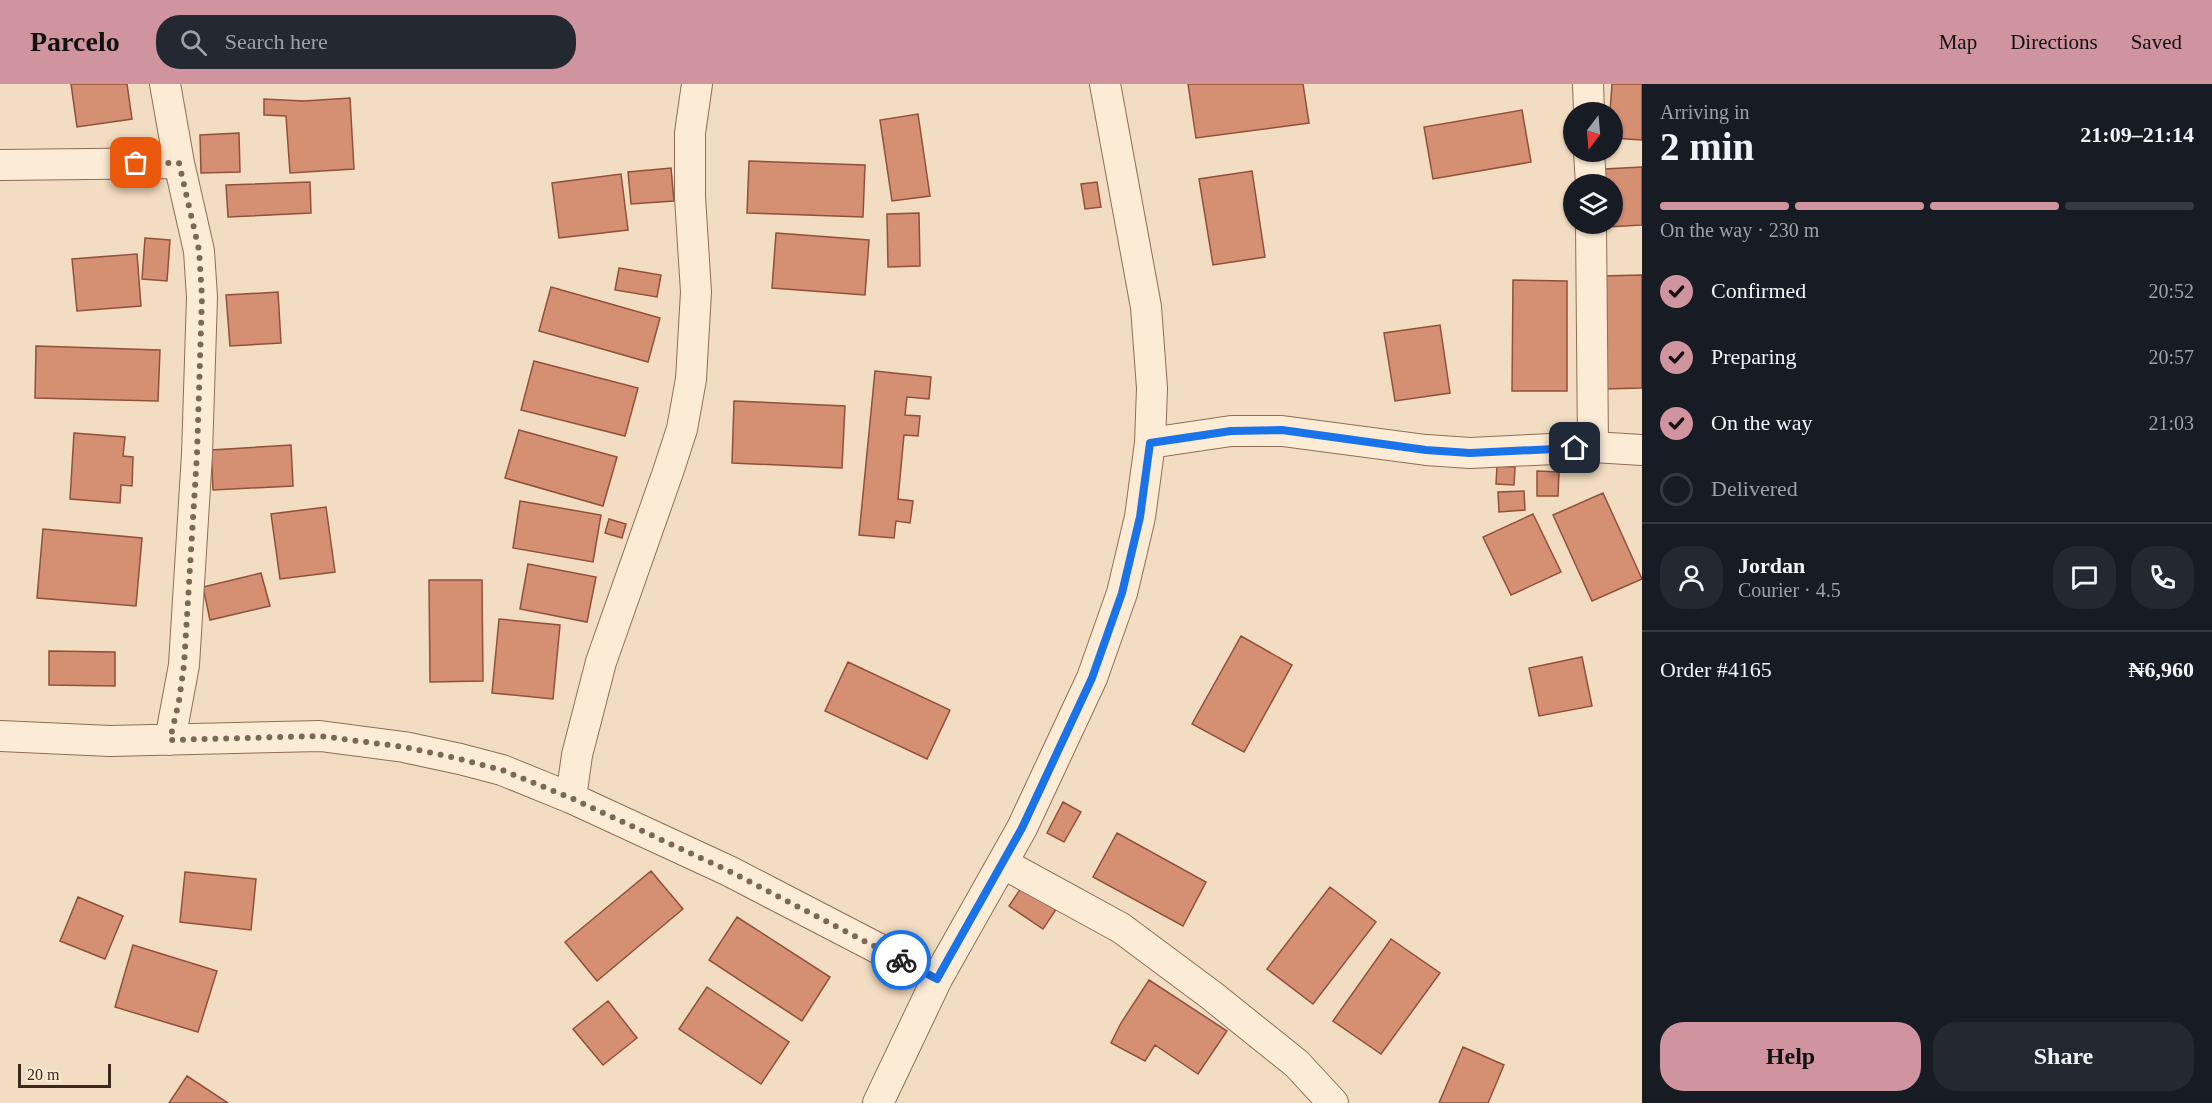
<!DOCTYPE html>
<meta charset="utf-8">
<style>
:root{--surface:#171b24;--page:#242831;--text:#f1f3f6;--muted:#9ea1a6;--line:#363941;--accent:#cf949e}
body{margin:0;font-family:"Times New Roman",serif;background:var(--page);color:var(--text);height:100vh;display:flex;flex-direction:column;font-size:22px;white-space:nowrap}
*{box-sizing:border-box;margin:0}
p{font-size:20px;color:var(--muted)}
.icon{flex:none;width:33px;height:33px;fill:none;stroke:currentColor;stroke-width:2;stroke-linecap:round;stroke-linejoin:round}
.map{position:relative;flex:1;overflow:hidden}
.sheet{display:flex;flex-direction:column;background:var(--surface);width:570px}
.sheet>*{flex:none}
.needle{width:39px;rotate:196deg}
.tools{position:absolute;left:1563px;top:18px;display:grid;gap:12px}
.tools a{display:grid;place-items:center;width:60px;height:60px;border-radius:50%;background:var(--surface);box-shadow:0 2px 4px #0004;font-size:30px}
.scale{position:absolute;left:18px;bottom:15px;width:93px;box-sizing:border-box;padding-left:6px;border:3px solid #3d281c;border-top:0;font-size:16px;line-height:21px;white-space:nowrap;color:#3d281c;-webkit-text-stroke:4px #f9e9d2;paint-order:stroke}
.pin{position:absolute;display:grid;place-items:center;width:51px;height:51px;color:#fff;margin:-26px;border-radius:12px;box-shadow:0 3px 9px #0006}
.courier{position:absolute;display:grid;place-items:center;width:60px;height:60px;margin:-30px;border:4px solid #1a73e8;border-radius:50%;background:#fff;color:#222;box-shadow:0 2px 8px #0007}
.summary em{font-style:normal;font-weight:700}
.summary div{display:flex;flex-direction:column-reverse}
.summary{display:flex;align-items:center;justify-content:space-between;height:102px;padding:0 18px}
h1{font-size:39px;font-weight:700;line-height:45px}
.bar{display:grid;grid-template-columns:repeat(4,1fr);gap:9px 6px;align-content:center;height:72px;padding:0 18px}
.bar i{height:8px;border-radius:4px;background:var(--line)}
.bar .selected{background:var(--accent)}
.bar p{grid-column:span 4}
.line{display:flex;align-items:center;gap:15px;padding:0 18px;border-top:2px solid var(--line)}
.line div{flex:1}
.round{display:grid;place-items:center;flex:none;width:63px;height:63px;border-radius:24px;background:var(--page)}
ol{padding:0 18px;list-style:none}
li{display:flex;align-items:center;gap:18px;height:66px}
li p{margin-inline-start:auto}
li .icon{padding:6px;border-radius:50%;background:var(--accent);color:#111;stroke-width:4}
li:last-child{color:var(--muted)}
li i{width:33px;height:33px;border:3px solid var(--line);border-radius:50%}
.primary-button{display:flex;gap:12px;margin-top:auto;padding:12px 18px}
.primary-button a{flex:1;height:69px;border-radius:24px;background:var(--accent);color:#111;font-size:24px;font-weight:700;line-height:69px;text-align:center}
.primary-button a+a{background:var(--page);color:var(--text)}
header{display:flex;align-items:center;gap:36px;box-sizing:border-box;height:84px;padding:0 30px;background:var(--accent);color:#111}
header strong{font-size:28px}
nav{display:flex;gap:33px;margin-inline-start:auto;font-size:21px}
.search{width:420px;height:54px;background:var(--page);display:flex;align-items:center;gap:15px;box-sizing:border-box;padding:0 21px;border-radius:24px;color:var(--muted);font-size:22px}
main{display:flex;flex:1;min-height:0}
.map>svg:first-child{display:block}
.building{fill:#d58f73;stroke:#915039;stroke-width:1.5}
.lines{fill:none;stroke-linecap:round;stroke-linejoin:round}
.street-casing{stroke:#8f6d56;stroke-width:32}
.street{stroke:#fcecd6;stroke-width:30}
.done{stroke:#7d6756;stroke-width:6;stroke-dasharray:0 10.8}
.route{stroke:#1a73e8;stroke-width:8}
</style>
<header>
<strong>Parcelo</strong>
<div class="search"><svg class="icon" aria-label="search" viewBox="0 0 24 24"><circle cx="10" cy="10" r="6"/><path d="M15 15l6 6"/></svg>Search here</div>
<nav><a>Map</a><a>Directions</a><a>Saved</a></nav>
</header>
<main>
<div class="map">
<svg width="1642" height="1019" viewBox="0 0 1642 1019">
<rect width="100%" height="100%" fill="#f3ddc2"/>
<!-- building -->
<path class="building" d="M71,0H127L132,35L77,43Z
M1188,0H1303L1309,39L1196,54Z
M1612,0H1642V56L1612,54V28H1610Z
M350,14L354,85L290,89L286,32L264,31V15L304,17Z
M1522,26L1531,78L1433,95L1424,43Z
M918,30L930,112L892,117L880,36Z
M239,49L240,88L201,89L200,51Z
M749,77L865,81L863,133L747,129Z
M1642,83V141L1607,143V140H1612V100H1605L1604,85Z
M671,84L674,117L631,120L628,88Z
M1252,87L1265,173L1213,181L1199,95Z
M621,90L628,146L559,154L552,99Z
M310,98L311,129L228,133L226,101Z
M1097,98L1101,123L1085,125L1081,100Z
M919,129L920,182L888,183L887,130Z
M776,149L869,156L865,211L772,204Z
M145,154L170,156L167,197L142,195Z
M137,170L141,222L77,227L72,175Z
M619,184L661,191L657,213L615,206Z
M1642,191V304L1605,305L1601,192Z
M1513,196L1567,197V307H1512Z
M551,203L660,234L648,278L539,247Z
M278,208L281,259L230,262L226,211Z
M1440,241L1450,309L1395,317L1384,249Z
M36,262L160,266L158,317L35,314Z
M534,277L638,304L625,352L521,326Z
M875,287L931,293L929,315L907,313L905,331L920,332L918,352L904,351L898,415L913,417L910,439L896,437L894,454L859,451Z
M734,317L845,322L842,384L732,379Z
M519,346L617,373L603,422L505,394Z
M74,349L125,353L123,372L133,373L132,402L121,401L120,419L70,415Z
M291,361L293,402L213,406L211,366Z
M1497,382L1515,383L1514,401L1496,400Z
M1537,387L1559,388L1558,412H1537Z
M1524,407L1525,426L1499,428L1498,408Z
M1603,409L1642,495L1592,517L1553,431Z
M520,417L601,431L593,478L513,464Z
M326,423L335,488L280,495L271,430Z
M1533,430L1561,488L1511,511L1483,453Z
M609,435L626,440L622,454L605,449Z
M43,445L142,454L136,522L37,514Z
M528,480L596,493L587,538L520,525Z
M261,489L270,522L210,536L203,503Z
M429,496H482L483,597L430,598Z
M499,535L560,541L553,615L492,609Z
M1241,552L1292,581L1244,668L1192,640Z
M49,567L115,568V602L49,601Z
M1582,573L1592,622L1539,632L1529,584Z
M848,578L950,626L927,675L825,627Z
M1063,718L1081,728L1064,758L1047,749Z
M1117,749L1206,798L1183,842L1093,793Z
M651,787L683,825L597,897L565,858Z
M185,788L256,795L251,846L180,838Z
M1025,798L1059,821L1043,845L1009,822Z
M1330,803L1376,838L1313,920L1267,885Z
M78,813L123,832L105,875L60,857Z
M737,833L830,893L802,937L709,876Z
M1391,855L1440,889L1381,970L1333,937Z
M133,861L217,887L198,948L115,923Z
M1149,896L1227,947L1198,990L1155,961L1145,977L1111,959L1121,939Z
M707,903L789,958L761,1000L679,945Z
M608,917L637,954L603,981L573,945Z
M1463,963L1504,981L1488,1019H1439Z
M187,992L228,1019H169Z"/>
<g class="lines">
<!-- street casing -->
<g class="street-casing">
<path id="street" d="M165,0L179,79L199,167L202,213L197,370L184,581L170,656
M1588,0L1589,28
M1589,68L1591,100
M0,81L179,79
M1591,140L1593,363
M1150,359L1231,347H1282L1426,366L1470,369L1593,363L1642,366
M0,652L110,657L320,652L404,663L460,675L502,686L571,714L729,787L937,895
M571,714L577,671L601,578L668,388L682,345L691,295L696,208L690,113V49L697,0
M1004,780L1121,844L1211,911L1297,980L1333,1019
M878,1019L937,895L1022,744L1092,594L1122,509L1140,433L1150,359L1152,304L1146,223L1105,0"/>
</g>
<!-- street -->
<use href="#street" class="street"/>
</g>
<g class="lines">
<!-- done -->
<path class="done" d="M136,79H179L199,166L202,213L197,370L184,581L179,617L170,656L320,652L404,663L460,675L502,686L571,714L729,787L901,876"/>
<!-- route -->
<path class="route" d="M901,876L937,895L1022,744L1092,594L1122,509L1140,433L1150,359L1231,347L1282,346L1426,366L1470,369L1575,364"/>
</g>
</svg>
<div class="tools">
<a><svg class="needle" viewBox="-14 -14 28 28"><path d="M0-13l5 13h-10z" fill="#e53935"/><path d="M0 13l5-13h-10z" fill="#9ea1a6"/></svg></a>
<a><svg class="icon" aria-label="layers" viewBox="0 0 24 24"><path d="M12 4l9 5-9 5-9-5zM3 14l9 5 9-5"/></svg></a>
</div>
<div class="scale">20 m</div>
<div class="pin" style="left:136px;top:79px;background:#ea580c"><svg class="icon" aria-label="bag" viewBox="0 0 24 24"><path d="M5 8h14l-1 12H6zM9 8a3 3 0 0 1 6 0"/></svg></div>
<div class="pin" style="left:1575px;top:364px;background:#1f2937"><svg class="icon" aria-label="home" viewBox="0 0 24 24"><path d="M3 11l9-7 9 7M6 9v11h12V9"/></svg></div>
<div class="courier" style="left:901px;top:876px"><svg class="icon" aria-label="bike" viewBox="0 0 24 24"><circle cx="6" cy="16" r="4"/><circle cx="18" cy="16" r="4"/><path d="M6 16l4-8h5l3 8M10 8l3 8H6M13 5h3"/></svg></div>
</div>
<section class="sheet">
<div class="summary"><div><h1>2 min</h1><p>Arriving in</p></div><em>21:09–21:14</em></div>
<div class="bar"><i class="selected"></i><i class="selected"></i><i class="selected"></i><i></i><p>On the way · 230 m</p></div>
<ol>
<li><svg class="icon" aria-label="check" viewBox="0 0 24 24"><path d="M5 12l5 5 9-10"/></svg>Confirmed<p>20:52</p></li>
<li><svg class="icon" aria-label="check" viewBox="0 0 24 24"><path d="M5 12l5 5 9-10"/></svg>Preparing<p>20:57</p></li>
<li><svg class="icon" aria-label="check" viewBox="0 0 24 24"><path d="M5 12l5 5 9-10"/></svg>On the way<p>21:03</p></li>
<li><i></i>Delivered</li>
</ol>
<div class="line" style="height:108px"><a class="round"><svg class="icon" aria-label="person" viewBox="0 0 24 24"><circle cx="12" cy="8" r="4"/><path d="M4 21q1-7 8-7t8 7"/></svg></a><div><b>Jordan</b><p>Courier · 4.5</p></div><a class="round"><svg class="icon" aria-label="chat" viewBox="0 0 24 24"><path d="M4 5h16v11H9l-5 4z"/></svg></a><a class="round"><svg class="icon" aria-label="phone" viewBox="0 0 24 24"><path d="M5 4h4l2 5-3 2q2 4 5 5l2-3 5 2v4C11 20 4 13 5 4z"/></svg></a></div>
<div class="line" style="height:78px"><div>Order #4165</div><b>₦6,960</b></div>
<div class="primary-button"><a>Help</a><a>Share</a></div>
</section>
</main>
